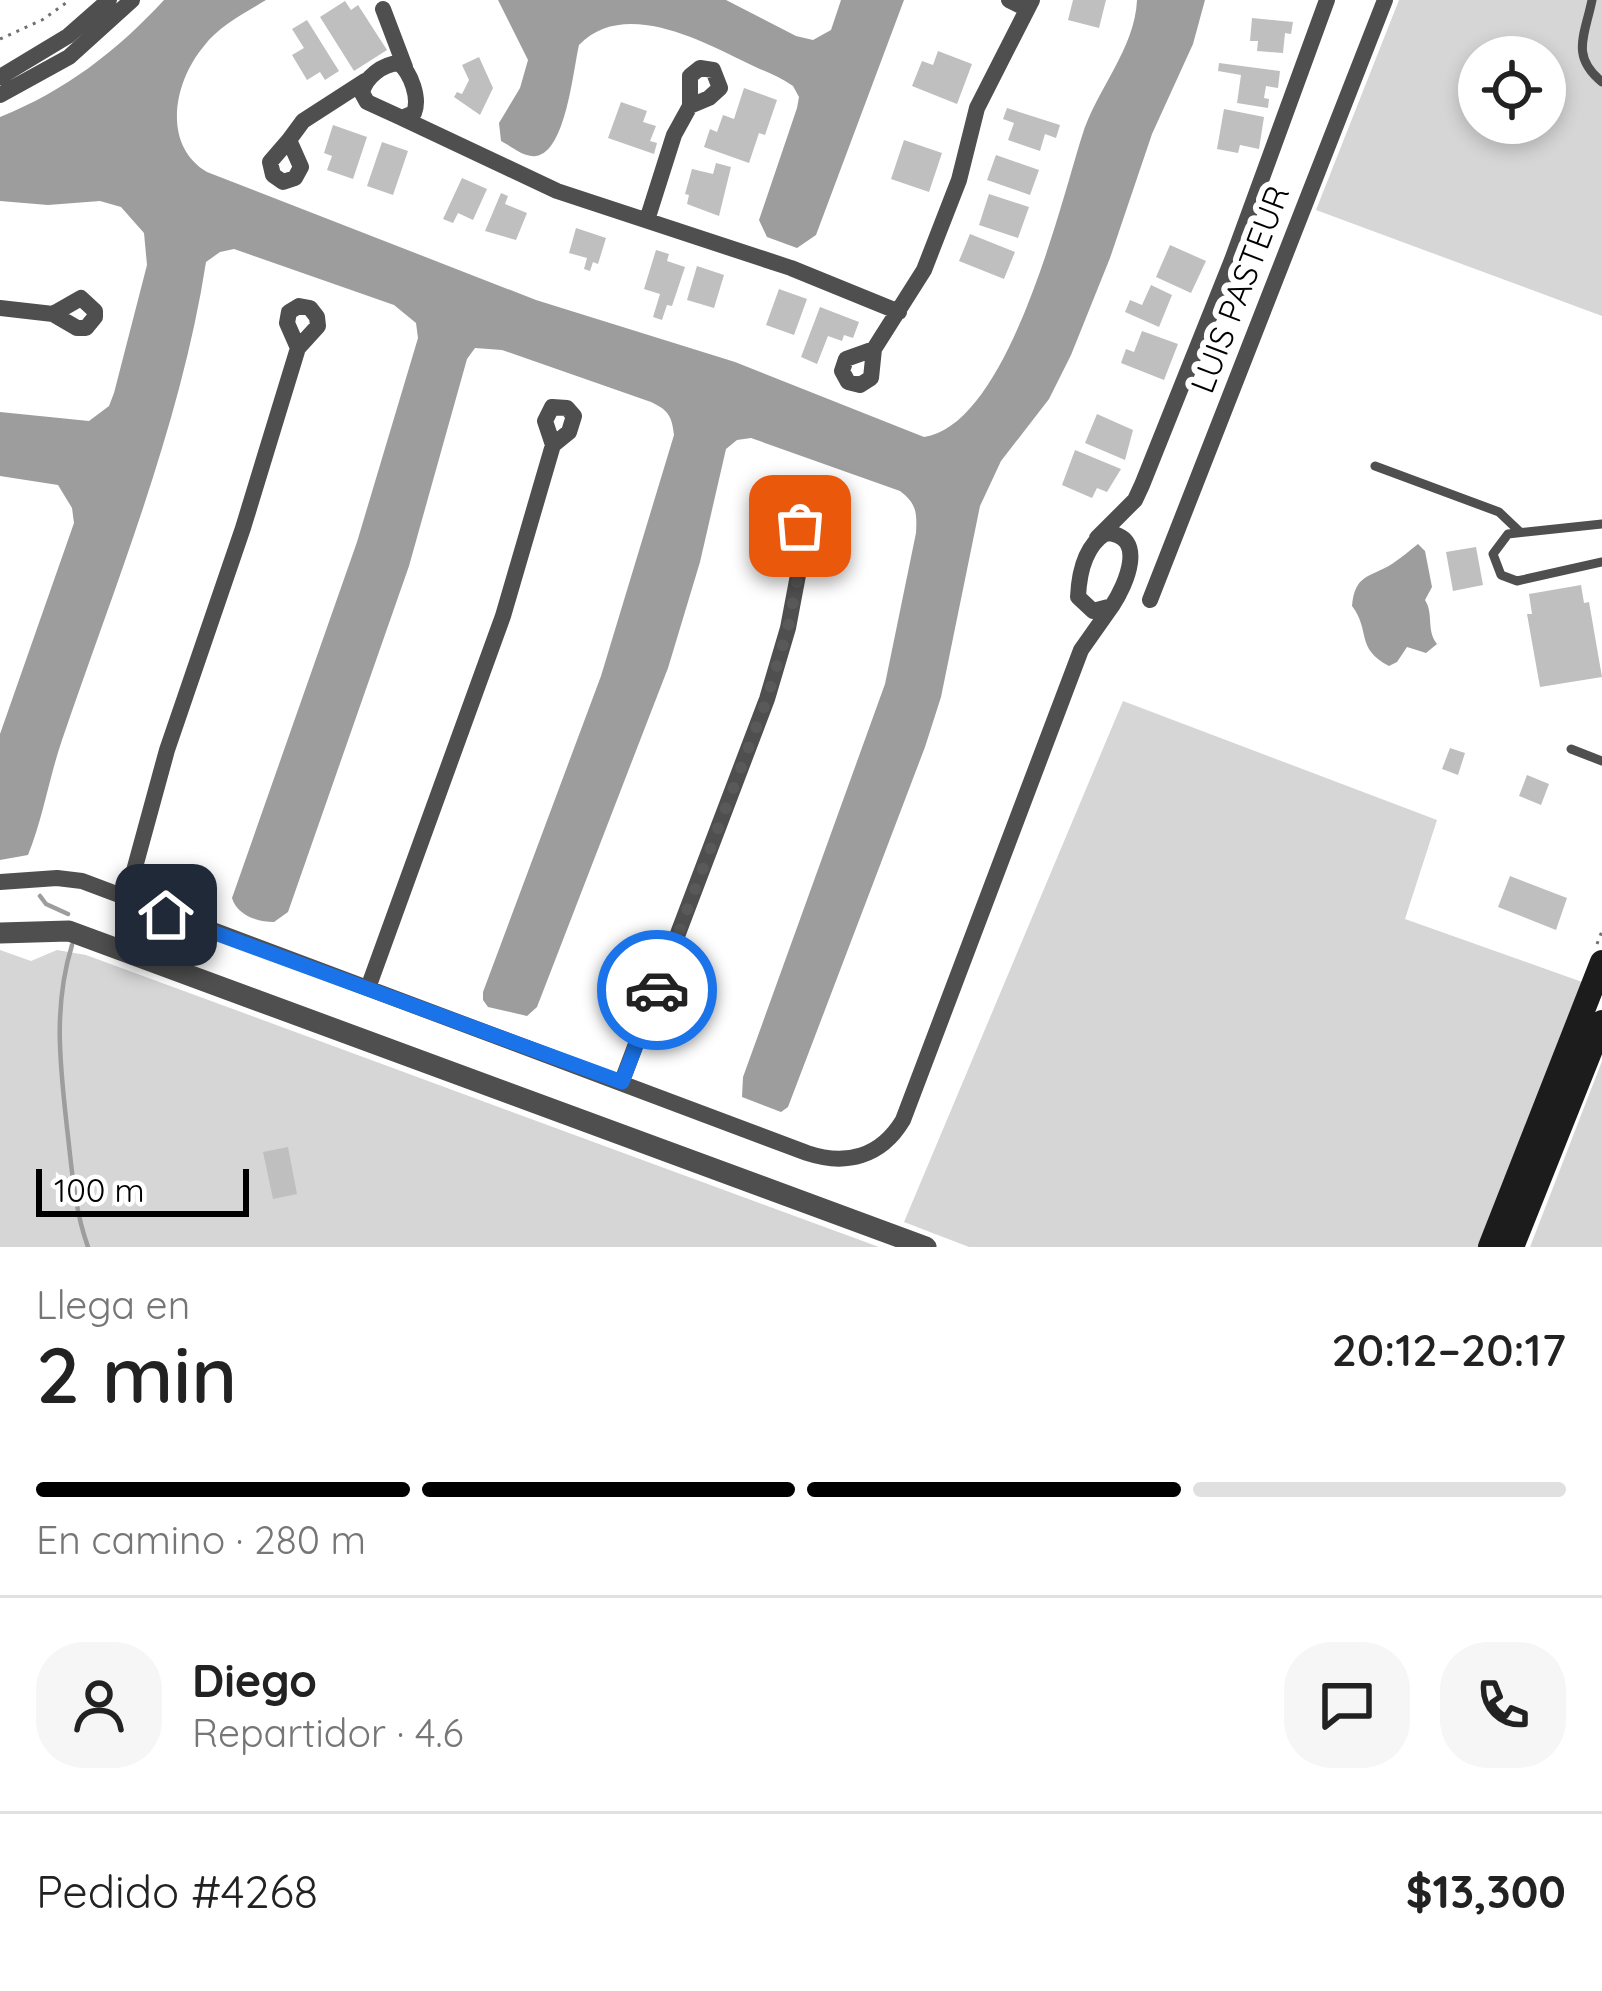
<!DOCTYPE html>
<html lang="es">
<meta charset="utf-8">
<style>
:root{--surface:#fff;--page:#f6f6f6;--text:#222;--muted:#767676;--line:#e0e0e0;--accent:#000}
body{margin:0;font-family:Quicksand,sans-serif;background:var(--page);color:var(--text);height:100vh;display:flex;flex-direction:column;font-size:45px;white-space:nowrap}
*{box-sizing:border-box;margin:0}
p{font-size:39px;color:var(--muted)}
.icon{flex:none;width:66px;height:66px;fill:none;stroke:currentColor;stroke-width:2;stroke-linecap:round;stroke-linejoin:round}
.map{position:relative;height:1247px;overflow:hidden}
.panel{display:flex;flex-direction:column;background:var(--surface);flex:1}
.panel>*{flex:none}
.tools{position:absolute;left:1458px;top:36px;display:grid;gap:24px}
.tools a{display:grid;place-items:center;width:108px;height:108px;border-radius:50%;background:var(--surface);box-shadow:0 6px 18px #0003;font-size:60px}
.scale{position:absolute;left:36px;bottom:30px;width:213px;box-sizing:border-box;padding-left:12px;border:6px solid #000;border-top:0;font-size:33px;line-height:42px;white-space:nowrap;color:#000;-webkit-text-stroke:9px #fff;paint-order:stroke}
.pin{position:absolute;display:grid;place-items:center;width:102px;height:102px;color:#fff;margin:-51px;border-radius:24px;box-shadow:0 6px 18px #0006}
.courier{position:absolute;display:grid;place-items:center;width:120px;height:120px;margin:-60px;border:9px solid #1a73e8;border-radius:50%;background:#fff;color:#222;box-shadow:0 3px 15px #0007}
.head em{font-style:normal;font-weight:600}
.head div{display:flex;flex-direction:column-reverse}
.head{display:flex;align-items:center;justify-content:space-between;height:204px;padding:0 36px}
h1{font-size:78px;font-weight:600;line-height:90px}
.bar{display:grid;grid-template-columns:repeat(4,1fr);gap:18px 12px;align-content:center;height:144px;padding:0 36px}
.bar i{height:15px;border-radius:9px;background:var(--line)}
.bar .selected{background:var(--accent)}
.bar p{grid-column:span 4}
.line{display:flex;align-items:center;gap:30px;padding:0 36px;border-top:3px solid var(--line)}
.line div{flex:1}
.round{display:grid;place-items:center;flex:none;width:126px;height:126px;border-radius:48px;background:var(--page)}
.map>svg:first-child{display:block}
.green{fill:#d6d6d6;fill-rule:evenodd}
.water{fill:#9d9d9d}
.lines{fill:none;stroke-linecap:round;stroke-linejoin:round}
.stream{stroke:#9d9d9d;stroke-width:4.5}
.building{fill:#bfbfbf}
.path{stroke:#717171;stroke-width:3;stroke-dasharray:3 6;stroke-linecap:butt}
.service{stroke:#4f4f4f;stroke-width:9}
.minor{stroke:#4f4f4f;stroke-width:16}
.tertiary{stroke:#4f4f4f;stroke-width:21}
.secondary{stroke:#1c1c1c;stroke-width:24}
.done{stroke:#595959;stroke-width:12;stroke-dasharray:0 21.6}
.route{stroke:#1a73e8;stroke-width:15}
.labels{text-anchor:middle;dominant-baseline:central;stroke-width:12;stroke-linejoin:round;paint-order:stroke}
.street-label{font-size:33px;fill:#000;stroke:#fff}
</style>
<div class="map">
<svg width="1602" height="1247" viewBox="0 0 1602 1247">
<rect width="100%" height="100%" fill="#fff"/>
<!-- green -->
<path class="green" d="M1399,0H1602V316L1316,210ZM1479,57H1545V123H1479Z
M1123,701L1437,820L1405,919L1585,983L1483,1247H969L904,1222Z
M0,950L31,961L57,950L86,955L879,1247H0Z
M1602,1061V1247H1530Z"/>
<!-- water -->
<path class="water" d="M164,0H266C245,13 219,26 204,46C173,83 162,145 207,172L536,300L735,362L924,437C1008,425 1060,206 1082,136C1096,90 1135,49 1137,0H1205L1193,44L1152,134L1110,258L1071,355L1049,399L1001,461L980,506L941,697L925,747L788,1107L781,1112L742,1097L743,1077L885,684L916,533C917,513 917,504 900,491L751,438L737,440L726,449L700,562L668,668L537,1007L527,1016L488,1007L483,1000V992L601,676L674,435C672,416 668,410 651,402L502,350L475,348L467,359L409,566L288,912L274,922C257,922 237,915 232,898L357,542L418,338L416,323L394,305L234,249L220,252L206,262C181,424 115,585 62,740C49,778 43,818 28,855L0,860V734L74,523L72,508L58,485L0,476V412L89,421L109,406L114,393L147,265L144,233L121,207L100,201L48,205L0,201V117C65,91 117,51 164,0Z
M498,0H726L796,36L813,40L831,30L841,0H904L816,235L797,248L767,237L759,220L797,108L799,97L793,86C777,75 758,69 741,60C696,38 622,0 579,45C573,70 566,152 536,156C524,158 511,146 501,141L499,123L520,88L528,60Z
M1418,544L1425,551L1432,587L1425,600C1434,614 1426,630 1437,644L1426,653L1407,647L1397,662L1389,666C1355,648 1371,631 1352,606C1355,574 1369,578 1392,564C1401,558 1409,551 1418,544Z"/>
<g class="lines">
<!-- stream -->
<path class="stream" d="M40,896L46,904L68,914
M72,945C53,1007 60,1064 67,1128C72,1169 74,1208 88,1247"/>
</g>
<!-- building -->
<path class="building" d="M1073,0H1106L1099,28L1068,20Z
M345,1L351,10L358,5L387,50L354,71L320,17Z
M1252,18L1293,22L1291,34L1285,33L1283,53L1257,51L1258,41H1250Z
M307,20L339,71L325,80L320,72L307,80L292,55L304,48L292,29Z
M938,51L972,64L957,104L912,86L922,61L933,65Z
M479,57L493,88L480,115L454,97L457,92L462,94L469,80L462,65Z
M1219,63L1280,71L1278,88L1266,86L1264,98L1269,99L1268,108L1237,103L1241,75L1218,71Z
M744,88L777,100L765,135L759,133L749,163L704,147L710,129L717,132L723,115L734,119Z
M621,102L647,111L643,122L656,126L650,141L657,143L654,154L608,138Z
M1007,108L1060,125L1056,138L1045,134L1040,151L1008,140L1014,123L1003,119Z
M1224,109L1264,117L1259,149L1240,145L1238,153L1217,149Z
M333,125L367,137L353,179L327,170L332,156L324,153Z
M904,140L942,153L929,192L891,179Z
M382,142L408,151L393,195L367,186Z
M996,155L1039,170L1030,195L987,180Z
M716,163L731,167L719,216L687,204L689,195L685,194L692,169L713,174Z
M462,178L487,189L473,220L458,213L453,223L443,219Z
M501,193L508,196L505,204L527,213L516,240L485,231Z
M989,194L1029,207L1018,238L979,225Z
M576,228L606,238L598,264L593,262L590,271L584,269L587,258L569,253Z
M970,234L1015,252L1004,279L959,261Z
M1170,245L1206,261L1191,293L1156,277Z
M656,250L669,254L667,261L685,267L672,306L667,305L662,320L653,317L660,294L644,289Z
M697,266L724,275L714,308L687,300Z
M1151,285L1172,295L1159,327L1125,312L1130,300L1142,305Z
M779,289L807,299L794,335L766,325Z
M820,307L859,322L853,338L844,335L842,341L828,336L817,364L801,357Z
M1142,331L1178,344L1164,380L1121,363L1126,349L1134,352Z
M1097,414L1133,430L1125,460L1085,443Z
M1075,450L1121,469L1107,492L1097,488L1092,498L1062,485Z
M1476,547L1483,585L1453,591L1446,552Z
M1581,585L1584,603L1589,602L1602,677L1540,687L1527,614H1532L1529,594Z
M1450,748L1465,753L1458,775L1442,769Z
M1527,775L1549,784L1541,805L1519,796Z
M1510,876L1567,898L1556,930L1498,907Z
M288,1147L297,1194L273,1199L263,1152Z"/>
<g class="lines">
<!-- path -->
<path class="path" d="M0,39L42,20L70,0
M1597,944L1602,931"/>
<!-- service -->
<path class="service" d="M1592,0C1585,35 1570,56 1602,82
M1375,466L1499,512L1520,532
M1602,524L1508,534L1493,554L1501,575L1517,581L1602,562
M1571,749L1602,761"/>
<!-- minor -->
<path class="minor" d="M1009,0L1025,8
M383,9L405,67
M399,63C411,73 420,98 414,113L402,118L367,102L362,93C365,77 383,64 399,63Z
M700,68L713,70L720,88L709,98L690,106V76Z
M0,77L68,36L109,0
M0,95L69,57L132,0
M402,118L557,191L791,268L899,312
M289,140L301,167L295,178L283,182L273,175L270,162Z
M289,140L303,121L365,81
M647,220L674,135L690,106
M81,298L95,311V317L86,328H77L53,314Z
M299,306L310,308L317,317L318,326L298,348L287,323L289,312Z
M0,308L53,314
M874,349L924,270L959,180L977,108L1032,0
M874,349L871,378L860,385L848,382L842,371L846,359Z
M552,407L567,408L574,416L569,432L553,445L545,421Z
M817,499L824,504C829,522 819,528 805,538L795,515L798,506Z
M1106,533C1148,535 1126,585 1112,606L1093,611L1078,597C1079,574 1085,546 1106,533Z
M1097,538L1135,500L1142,485L1232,260L1327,0
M1150,600L1385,0
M0,882L57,878L82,881L807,1153C846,1166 881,1157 903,1120L1081,650L1112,606
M126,900L167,750L243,528L298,348
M368,988L503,616L553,445
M622,1081L767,699L788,628L805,538"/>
<!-- tertiary -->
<path class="tertiary" d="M0,933L69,931L926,1247"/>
<!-- secondary -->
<path class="secondary" d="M1490,1247L1602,962
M1512,1247L1602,1022"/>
</g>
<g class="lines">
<!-- done -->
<path class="done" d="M657,990L767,699L788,628L805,538L800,526"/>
<!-- route -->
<path class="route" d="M166,915L622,1082L657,990"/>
</g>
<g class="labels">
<!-- street labels -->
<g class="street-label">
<text transform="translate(1239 289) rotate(-69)">LUIS PASTEUR</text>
</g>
</g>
</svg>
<div class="tools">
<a><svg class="icon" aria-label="locate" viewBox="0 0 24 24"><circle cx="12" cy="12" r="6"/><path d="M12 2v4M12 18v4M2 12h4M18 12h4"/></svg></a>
</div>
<div class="scale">100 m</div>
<div class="pin" style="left:800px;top:526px;background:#ea580c"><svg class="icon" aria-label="bag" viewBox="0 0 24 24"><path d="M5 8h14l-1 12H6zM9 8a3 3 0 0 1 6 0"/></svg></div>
<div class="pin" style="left:166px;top:915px;background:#1f2937"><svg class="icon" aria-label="home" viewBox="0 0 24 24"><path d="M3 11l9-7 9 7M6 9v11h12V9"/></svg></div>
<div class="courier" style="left:657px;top:990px"><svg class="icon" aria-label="car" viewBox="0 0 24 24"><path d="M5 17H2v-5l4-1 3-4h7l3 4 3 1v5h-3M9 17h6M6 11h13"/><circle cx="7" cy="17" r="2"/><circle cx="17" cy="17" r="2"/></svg></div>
</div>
<section class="panel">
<div class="head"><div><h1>2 min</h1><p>Llega en</p></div><em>20:12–20:17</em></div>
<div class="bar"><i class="selected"></i><i class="selected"></i><i class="selected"></i><i></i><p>En camino · 280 m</p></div>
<div class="line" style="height:216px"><a class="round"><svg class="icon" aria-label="person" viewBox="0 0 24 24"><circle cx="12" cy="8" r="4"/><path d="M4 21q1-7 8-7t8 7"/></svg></a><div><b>Diego</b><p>Repartidor · 4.6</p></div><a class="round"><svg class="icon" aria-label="chat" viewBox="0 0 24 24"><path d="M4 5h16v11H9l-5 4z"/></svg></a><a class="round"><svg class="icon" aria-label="phone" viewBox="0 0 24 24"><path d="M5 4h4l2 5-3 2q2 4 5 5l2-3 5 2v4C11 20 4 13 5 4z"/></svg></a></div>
<div class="line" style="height:156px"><div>Pedido #4268</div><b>$13,300</b></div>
</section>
